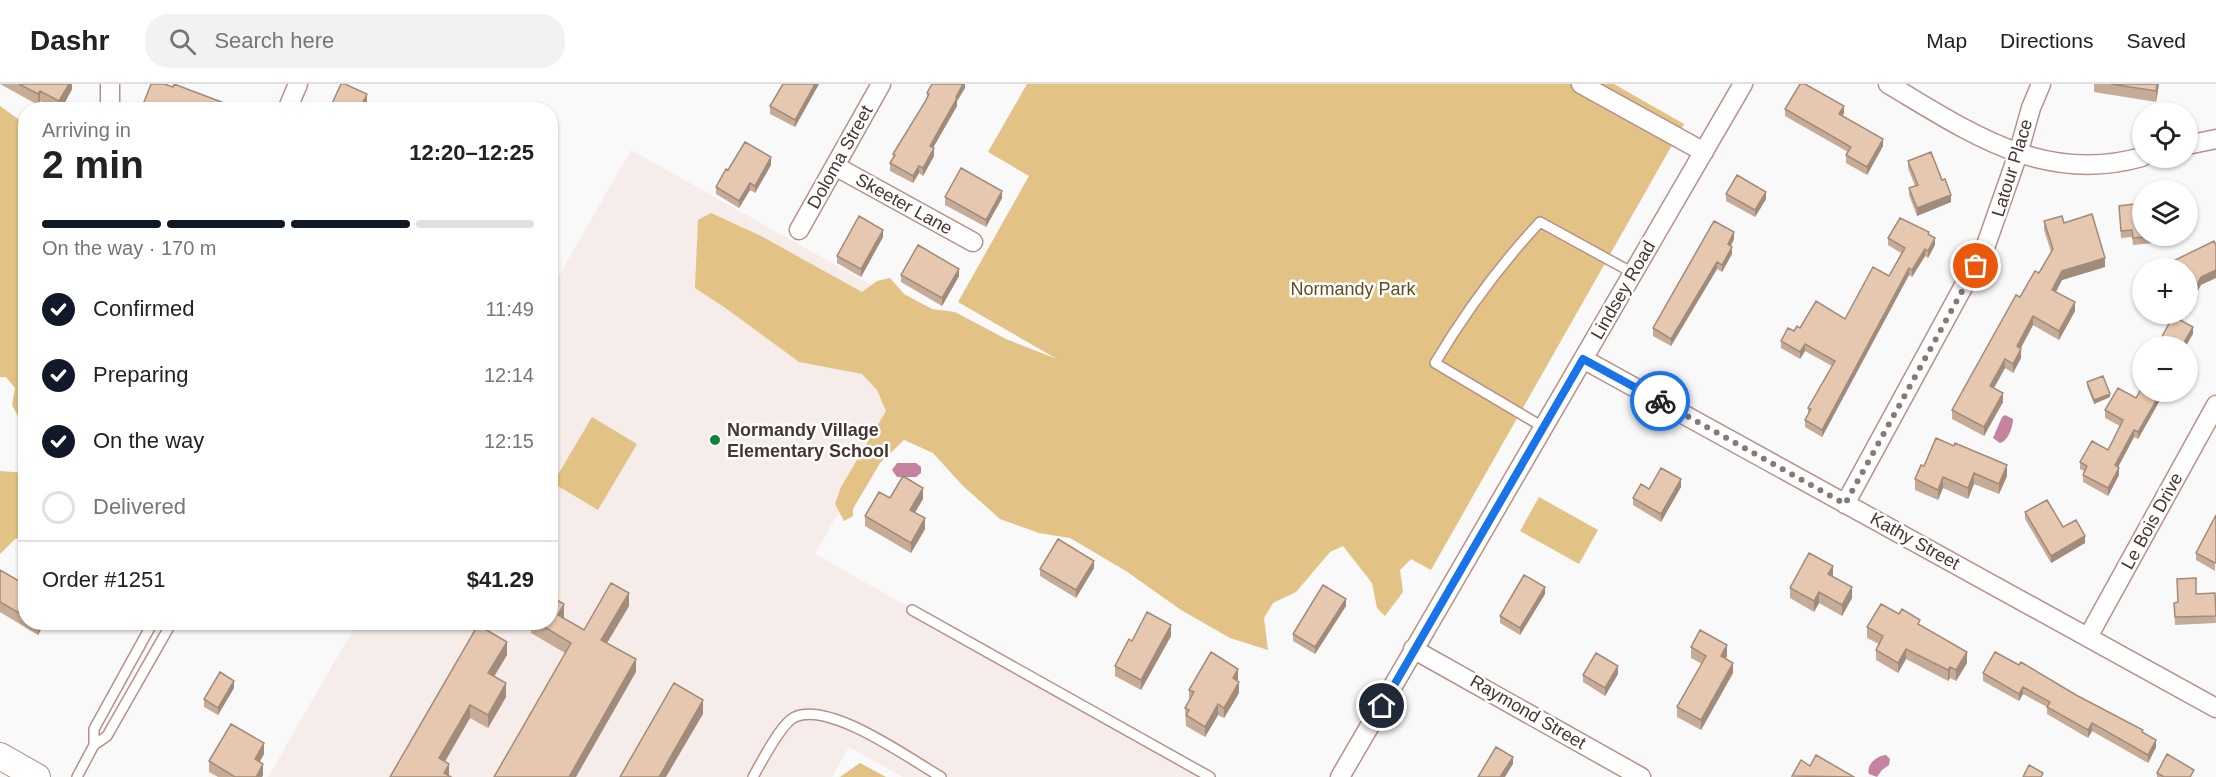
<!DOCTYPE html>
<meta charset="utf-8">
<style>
:root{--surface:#fff;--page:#f2f2f2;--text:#222;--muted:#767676;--line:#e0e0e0;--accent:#111827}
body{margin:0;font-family:Arial,sans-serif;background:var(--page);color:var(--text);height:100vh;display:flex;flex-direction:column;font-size:22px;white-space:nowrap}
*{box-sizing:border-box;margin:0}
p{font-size:20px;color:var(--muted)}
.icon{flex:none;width:33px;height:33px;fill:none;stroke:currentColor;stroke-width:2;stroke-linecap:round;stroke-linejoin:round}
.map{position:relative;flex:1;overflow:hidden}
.drawer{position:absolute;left:18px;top:18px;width:540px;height:528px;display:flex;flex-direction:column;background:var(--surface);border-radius:24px;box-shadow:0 2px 4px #0004}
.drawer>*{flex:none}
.tools{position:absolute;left:2132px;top:18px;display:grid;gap:12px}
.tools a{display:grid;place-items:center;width:66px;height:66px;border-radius:50%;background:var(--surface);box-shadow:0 2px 4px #0004;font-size:30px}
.pin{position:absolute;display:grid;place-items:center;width:51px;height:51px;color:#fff;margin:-26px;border:3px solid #fff;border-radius:50%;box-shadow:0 2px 6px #0007}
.courier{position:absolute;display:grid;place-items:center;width:60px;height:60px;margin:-30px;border:4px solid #1a73e8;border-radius:50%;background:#fff;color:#222;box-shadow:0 2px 8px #0007}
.headline em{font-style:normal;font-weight:600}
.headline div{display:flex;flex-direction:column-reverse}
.headline{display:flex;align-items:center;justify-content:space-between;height:102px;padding:0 24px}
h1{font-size:39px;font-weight:600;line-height:45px}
.bar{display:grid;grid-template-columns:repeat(4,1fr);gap:9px 6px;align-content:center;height:72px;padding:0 24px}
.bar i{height:8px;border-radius:4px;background:var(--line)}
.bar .selected{background:var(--accent)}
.bar p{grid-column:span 4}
.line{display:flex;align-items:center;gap:15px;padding:0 24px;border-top:2px solid var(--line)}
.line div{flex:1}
ol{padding:0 24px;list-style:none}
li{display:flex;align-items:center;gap:18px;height:66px}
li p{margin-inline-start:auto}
li .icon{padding:6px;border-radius:50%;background:var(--accent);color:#fff;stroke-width:4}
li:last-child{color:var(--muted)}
li i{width:33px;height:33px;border:3px solid var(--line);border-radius:50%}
header{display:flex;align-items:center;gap:36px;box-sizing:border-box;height:84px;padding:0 30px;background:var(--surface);border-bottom:2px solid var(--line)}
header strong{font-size:28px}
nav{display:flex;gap:33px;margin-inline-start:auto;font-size:21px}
.search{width:420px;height:54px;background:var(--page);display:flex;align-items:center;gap:15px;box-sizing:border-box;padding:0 21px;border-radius:24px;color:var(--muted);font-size:22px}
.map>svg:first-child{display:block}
.built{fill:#f6ece9}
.green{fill:#e3c285}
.water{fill:#c6839f}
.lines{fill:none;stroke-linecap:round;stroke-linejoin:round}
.lane-casing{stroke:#b79186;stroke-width:12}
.street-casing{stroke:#b79186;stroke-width:21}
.secondary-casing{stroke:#b79186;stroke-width:28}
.lane{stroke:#fff;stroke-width:9}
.street{stroke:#fff;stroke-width:18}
.secondary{stroke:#fff;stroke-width:26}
.wall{fill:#c6ab96}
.shaded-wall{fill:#a18b7a}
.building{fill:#e6c7af;stroke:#a18b7a;stroke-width:1.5}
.done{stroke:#857a78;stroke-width:6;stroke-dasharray:0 10.8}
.route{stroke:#1a73e8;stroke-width:8}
.poi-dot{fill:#10823a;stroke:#fff;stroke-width:2}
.labels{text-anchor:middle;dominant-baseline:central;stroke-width:5;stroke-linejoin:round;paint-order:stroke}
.street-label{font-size:18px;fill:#463632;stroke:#fff}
.park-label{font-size:18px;fill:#644c1c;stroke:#fff}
.poi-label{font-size:18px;font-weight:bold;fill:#463632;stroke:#fff;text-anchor:start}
</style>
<header>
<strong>Dashr</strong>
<div class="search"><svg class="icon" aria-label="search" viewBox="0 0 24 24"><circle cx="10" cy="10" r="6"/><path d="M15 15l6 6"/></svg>Search here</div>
<nav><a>Map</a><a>Directions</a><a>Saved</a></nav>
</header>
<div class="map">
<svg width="2216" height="693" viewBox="0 0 2216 693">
<rect width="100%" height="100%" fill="#f9f9f9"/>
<!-- built -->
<path class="built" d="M631,66L944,242L815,470L1210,693H903L849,663L832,693H268L357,539L550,538L551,205Z"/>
<!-- green -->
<path class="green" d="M1027,0H1614L1684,40L1431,486L1411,475L1400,486L1403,508L1385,532L1377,524L1372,499L1343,462L1330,468L1296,508L1273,519L1264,534L1268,566L1230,554L1181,526L1126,487L1070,454L1039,449L1000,435L963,402L933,369L904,356L880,379L853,425V432L844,437L835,420L841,403L886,327L877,306L862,290L799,278L724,223L695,204L698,136L711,129L761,152L862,208L877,197L890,194L904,210L932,225L955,228L1006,255L1057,275L958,218L1029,92L988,68Z
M0,22L25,40V340L19,334L12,321L15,304L6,293H0Z
M592,333L637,360L598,426L553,399Z
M0,387L26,389L25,454L15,455L0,470Z
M1539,413L1598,446L1579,480L1520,447Z
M860,679L886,693H840Z"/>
<!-- water -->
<path class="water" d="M2005,331L2013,335C2013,343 2008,357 2000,359L1993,354L2002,333Z
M897,379H916L921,383V389L916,393H897L892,386Z
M1886,671L1890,675L1889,681L1882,686L1877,693L1869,690C1866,681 1876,672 1886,671Z"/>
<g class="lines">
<!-- lane casing -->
<g class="lane-casing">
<path id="lane" d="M1543,343L1435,279C1466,227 1499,182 1540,138L1633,189
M912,526L1210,693
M94,661V645L153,538
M77,693L94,661L107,652L172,538
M753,693C761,679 781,639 795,633C830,617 910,675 941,693"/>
</g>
<!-- street casing -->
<g class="street-casing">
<path id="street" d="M110,0V26
M1581,0L1704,68
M1888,0C1969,48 2043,101 2142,73
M287,26L298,0
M2187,61L2216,55
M835,82L973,158
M799,146L881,0
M1583,275L2216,624
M1845,420L1986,161L2018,70L2031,24L2041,0
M2088,553L2216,321
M1413,565L1641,693
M1340,693L1743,0"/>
</g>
<!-- secondary casing -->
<g class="secondary-casing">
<path id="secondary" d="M0,672L37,693"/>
</g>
<!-- lane -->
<use href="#lane" class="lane"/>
<!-- street -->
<use href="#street" class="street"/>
<!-- secondary -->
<use href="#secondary" class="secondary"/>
</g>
<!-- wall -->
<path class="wall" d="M0,0H72V5L61,26H55L40,17L38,21Z
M819,0L795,43L770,30V22Z
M965,0V4L957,17V22L933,64L934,72L923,92L919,89L913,99L890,87V79L893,75V70L925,18L927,15V9Z
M2094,0H2159L2156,18L2094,8Z
M144,18L224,25L226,26H144Z
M1785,25L1844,29L1843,32L1883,62L1867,91L1846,79V71L1848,68L1785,32Z
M1908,77L1951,118L1917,132L1909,111V104L1915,102L1908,84Z
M771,81L755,109L750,106L739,124L716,110V103L728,86Z
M1726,110L1766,115L1755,133L1726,117Z
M945,113L1002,114L986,143L945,121Z
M2119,122L2142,152H2164V158L2133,161L2132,153L2121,154Z
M2044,137L2064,139L2105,183L2062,196L2056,208L2075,227L2059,256L2033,241L2021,264V274L2013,289L2005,284L1994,304L2003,318L1984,352L1952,335V326L2020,213L2039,189L2051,168L2044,146Z
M1929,151L1935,161L1928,174L1925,172L1912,193L1909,191L1822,353L1805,343V336L1808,330V324L1832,282L1805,267L1800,275L1781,264V257L1794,247L1800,244L1845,235L1889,192L1901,169L1888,161V154Z
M883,153L861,193L837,179V172Z
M1734,155L1731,162L1732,170L1722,188L1717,185L1671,262L1653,252V244Z
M901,191L959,192L942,222L901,198Z
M2087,298L2110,313L2094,320L2087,302Z
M2163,308V311L2138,355L2134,353L2118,383L2119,391L2108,412L2083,398V391L2084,387L2080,385V378L2108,366L2120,342L2105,334V326L2136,314Z
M1924,382L2007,392L1999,410L1974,400L1968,415L1943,404L1938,416L1915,406V395Z
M1681,403L1661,438L1633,421V414L1649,405Z
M890,414L923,415L915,429L925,445L911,469L865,442V432Z
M2025,428L2063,443L2085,459L2051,479L2025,435Z
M2216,431L2215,487L2196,476V469Z
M1094,484L1076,514L1040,492V485Z
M0,486L24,500L26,497V538H45L38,551L0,528Z
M1833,493L1852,514L1842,532L1819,519L1814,528L1790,514V504Z
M2215,509L2216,539L2175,541L2174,519H2178L2196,510Z
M1545,510L1520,551L1500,539V532Z
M629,522L607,559L636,588L565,569L531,549V538H550L564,533L563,534L584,546Z
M1346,522L1315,570L1293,557V550Z
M1920,541L1967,579L1956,597L1950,594L1948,597L1906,575L1898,589L1876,576V566L1879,560L1867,554V543Z
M1171,552L1141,606L1115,592V582L1132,557Z
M1691,563L1727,572L1725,574L1733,589L1701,646L1677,633V623L1702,580L1691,574Z
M507,571L494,593L506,613L488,644L470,634L445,678L449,691L390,693Z
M2019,581L2076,611L2143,648L2156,663L2148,679L2092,647L2088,654L2047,630V623L2023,610L2019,617L1983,597V589Z
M1618,590L1605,612L1583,598V591Z
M1238,595L1237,597L1239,609L1224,634L1218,631L1205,653L1186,642L1185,624L1189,616V606Z
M234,604L218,631L204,623V615Z
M264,670L259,678L263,691L262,693H218L209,688V677Z
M2157,689L2194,693H2157Z"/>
<!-- shaded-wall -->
<path class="shaded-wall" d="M69,0H72V5L61,26H59V17Z
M815,0H819L795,43V36Z
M963,0H965V4L957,17V22L930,69V62Z
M2157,0H2159L2156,18V7Z
M40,7V17L38,21V10Z
M367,10V21L364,26H359Z
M1844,22V29L1839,37V30Z
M1883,55V62L1867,91V83Z
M934,64V72L923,92V84Z
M771,73V81L755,109V102Z
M919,82V89L913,99V92Z
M750,99V106L739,124V117Z
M1002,107V114L986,143V136Z
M1766,108V115L1755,133V126Z
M1951,111V118L1917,132V124Z
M883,146V153L861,193V185Z
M1734,148V155L1728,167V160Z
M1935,154V161L1928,174V167Z
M1732,163V170L1722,188V181Z
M1925,165V172L1912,193V186Z
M2105,174V183L2062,196L2052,215V206L2062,187Z
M1717,178V185L1671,262V255Z
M1909,184V191L1822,353V346Z
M959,185V192L942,222V214Z
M2216,186V194L2201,201L2187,227V220L2201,193Z
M2075,218V227L2059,256V247Z
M2033,232V241L2017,271V262Z
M2193,243V250L2186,262H2182Z
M1805,260V267L1800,275V268Z
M2021,265V274L2013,289V280Z
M2005,275V284L1990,311V302Z
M2160,308H2163V311L2138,355V348Z
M2003,309V318L1984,352V343Z
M2110,310V313L2094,320V316Z
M2134,346V353L2115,389V381Z
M2007,381V392L1999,410V400Z
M2119,384V391L2108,412V404Z
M1974,389V400L1968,415V404Z
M1943,393V404L1938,416V406Z
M1681,395V403L1661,438V430Z
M923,404V415L910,436V426Z
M925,434V445L911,469V459Z
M2085,452V459L2051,479V472Z
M1094,477V484L1076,514V506Z
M1833,482V493L1828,501V490Z
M1545,503V510L1520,551V544Z
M1852,503V514L1842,532V521Z
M1819,508V519L1814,528V517Z
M629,509V522L601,569V556Z
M1346,515V522L1315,570V563Z
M564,520V533L558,544V531Z
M39,538H45L38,551V540Z
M1171,541V552L1141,606V596Z
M507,558V571L488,602V589Z
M1727,561V572L1721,582V572Z
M1906,565V575L1898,589V579Z
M1967,568V579L1956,597V586Z
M636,575V588L576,693H569Z
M1733,579V589L1701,646V636Z
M1618,582V590L1605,612V604Z
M1950,583V594L1948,597V586Z
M1238,585V595L1233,605V594Z
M234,597V604L218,631V624Z
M1239,598V609L1224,634V624Z
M506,599V613L488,644V631Z
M2023,603V610L2019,617V610Z
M703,616V630L666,693H659Z
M1218,620V631L1205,653V643Z
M470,621V634L439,687V674Z
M2092,639V647L2088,654V646Z
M2156,656V663L2148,679V671Z
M264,659V670L255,686V675Z
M1513,673V680L1505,693H1500Z
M263,680V691L262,693H256Z
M449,680V693L444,689Z"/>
<!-- building -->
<path class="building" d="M19,0H69L59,17L40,7L38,10Z
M151,0H164L173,3L174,0L224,19L222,24L226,26H172L166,23L165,26H162L144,18Z
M341,0H345L367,10L359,26H329Z
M783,0H815L795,36L770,22Z
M932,0H963L956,13L957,14L930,62L934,64L923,84L919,82L913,92L890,79L895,71L893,70L925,18L929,10L927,9Z
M1800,0H1805L1844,22L1839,30L1883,55L1867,83L1846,71L1851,63L1785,25Z
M2111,0H2157L2156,7Z
M745,58L771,73L755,102L750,99L739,117L716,103L726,85L728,86Z
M1931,68L1942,96L1945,95L1951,111L1917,124L1909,104L1918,101L1908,77Z
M961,84L1002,107L986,136L945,113Z
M1737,91L1766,108L1755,126L1726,110Z
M2142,119V152H2156L2133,154L2132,146L2121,147L2119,122Z
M2092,130L2105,174L2062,187L2052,206L2075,218L2059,247L2033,232L2017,262L2021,265L2013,280L2005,275L1990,302L2003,309L1984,343L1952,326L2016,211L2020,213L2035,187L2039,189L2053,165L2044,137L2062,132L2064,139Z
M859,132L883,146L861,185L837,172Z
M1900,134L1929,148L1928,150L1935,154L1928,167L1925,165L1912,186L1909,184L1822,346L1805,336L1811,325L1808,324L1835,277L1805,260L1800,268L1781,257L1788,244L1794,247L1797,242L1800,244L1816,217L1845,235L1873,183L1889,192L1905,164L1888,154Z
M1714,137L1734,148L1728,160L1732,163L1722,181L1717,178L1671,255L1653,244Z
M2214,157L2216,161V186L2201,193L2187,220V184H2159Z
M918,161L959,185L942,214L901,191Z
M2173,232L2193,243L2182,262H2157Z
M2103,292L2110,310L2094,316L2087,298Z
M2142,303V308H2161L2138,348L2134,346L2115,381L2119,384L2108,404L2083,391L2087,382L2080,378L2092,357L2108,366L2123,336L2105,326L2118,304L2136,314Z
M1936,354L1954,362L1955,359L2007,381L1999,400L1974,389L1968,404L1943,393L1938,406L1915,395L1921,381L1924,382Z
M1661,384L1681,395L1661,430L1633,414L1641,400L1649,405Z
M903,392L923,404L910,426L925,434L911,459L865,432L879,408L890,414Z
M2047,416L2063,443L2076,436L2085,452L2051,472L2025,428Z
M2216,431V478L2215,479L2196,469Z
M1058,455L1094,477L1076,506L1040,485Z
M1809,469L1833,482L1828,490L1852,503L1842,521L1819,508L1814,517L1790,504Z
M0,486L24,500L26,497V533L0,518Z
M1524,491L1545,503L1520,544L1500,532Z
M2196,494V510L2215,509L2216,532L2175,533L2174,519L2178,518L2177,495Z
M611,499L629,509L601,556L636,575L569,693H494L571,559L536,538H550V512L564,520L558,531L584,546Z
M1323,501L1346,515L1315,563L1293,550Z
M1881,520L1899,530L1902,525L1920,536L1918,540L1967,568L1956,586L1950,583L1948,586L1906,565L1898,579L1876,566L1883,552L1867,543Z
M1147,528L1171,541L1141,596L1115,582L1129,555L1132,557Z
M478,541L507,558L488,589L506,599L488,631L470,621L439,674L449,680L444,689L451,693H390Z
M1700,546L1727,561L1721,572L1733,579L1701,636L1677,623L1706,572L1691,563Z
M1211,568L1238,585L1233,594L1239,598L1224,624L1218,620L1205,643L1186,631L1189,626L1185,624L1194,608L1189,606Z
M1995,568L2019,581L2021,578L2076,611L2143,646L2142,648L2156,656L2148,671L2092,639L2088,646L2047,623L2050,618L2023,603L2019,610L1983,589Z
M1596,569L1618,582L1605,604L1583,591Z
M220,588L234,597L218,624L204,615Z
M674,599L703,616L659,693H620Z
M231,640L264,659L255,675L263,680L256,693H235L209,677Z
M1496,663L1513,673L1500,693H1478Z
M2167,670L2194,686L2190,693H2164L2157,689Z
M1816,671L1854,693L1792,692L1801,676L1810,682Z
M2029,681L2043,689L2041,693H2023Z"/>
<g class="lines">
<!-- done -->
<path class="done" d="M1660,317L1845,420L1976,182"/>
<!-- route -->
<path class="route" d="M1382,622L1583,275L1660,317"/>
</g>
<!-- markers -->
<circle class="poi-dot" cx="715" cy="356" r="6"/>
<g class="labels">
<!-- street labels -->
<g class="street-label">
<text transform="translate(840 73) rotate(-61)">Doloma Street</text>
<text transform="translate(2012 84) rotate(-73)">Latour Place</text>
<text transform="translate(904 120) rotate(29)">Skeeter Lane</text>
<text transform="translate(1623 206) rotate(-60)">Lindsey Road</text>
<text transform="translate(2152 437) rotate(-61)">Le Bois Drive</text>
<text transform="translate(1915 457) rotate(29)">Kathy Street</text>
<text transform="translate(1528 628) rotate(30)">Raymond Street</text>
</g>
<!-- park labels -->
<g class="park-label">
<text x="1353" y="205">Normandy Park</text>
</g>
<!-- poi labels -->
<g class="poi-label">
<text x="727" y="346">Normandy Village<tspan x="727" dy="21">Elementary School</tspan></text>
</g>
</g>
</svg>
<div class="tools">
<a><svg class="icon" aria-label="locate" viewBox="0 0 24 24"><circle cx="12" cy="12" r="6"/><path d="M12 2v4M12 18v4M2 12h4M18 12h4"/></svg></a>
<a><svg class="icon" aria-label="layers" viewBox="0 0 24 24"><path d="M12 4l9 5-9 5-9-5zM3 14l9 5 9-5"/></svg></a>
<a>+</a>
<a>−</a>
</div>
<div class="pin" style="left:1976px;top:182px;background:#ea580c"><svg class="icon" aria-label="bag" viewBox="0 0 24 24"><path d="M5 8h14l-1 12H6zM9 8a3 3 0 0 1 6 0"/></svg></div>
<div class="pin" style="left:1382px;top:622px;background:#1f2937"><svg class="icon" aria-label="home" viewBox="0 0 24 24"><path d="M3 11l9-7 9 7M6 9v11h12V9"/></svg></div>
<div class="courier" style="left:1660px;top:317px"><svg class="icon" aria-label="bike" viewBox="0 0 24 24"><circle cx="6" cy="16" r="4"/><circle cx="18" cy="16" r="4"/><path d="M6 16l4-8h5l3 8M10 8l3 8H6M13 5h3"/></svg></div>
<section class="drawer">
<div class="headline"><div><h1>2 min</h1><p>Arriving in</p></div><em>12:20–12:25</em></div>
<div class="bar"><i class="selected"></i><i class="selected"></i><i class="selected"></i><i></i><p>On the way · 170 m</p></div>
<ol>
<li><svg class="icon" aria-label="check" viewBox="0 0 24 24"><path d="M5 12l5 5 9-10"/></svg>Confirmed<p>11:49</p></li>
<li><svg class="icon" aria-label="check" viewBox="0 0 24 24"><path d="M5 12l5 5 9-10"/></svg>Preparing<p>12:14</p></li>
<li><svg class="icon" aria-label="check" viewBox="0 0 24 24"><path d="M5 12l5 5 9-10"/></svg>On the way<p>12:15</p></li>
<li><i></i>Delivered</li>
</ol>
<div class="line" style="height:78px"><div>Order #1251</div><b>$41.29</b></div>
</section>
</div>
